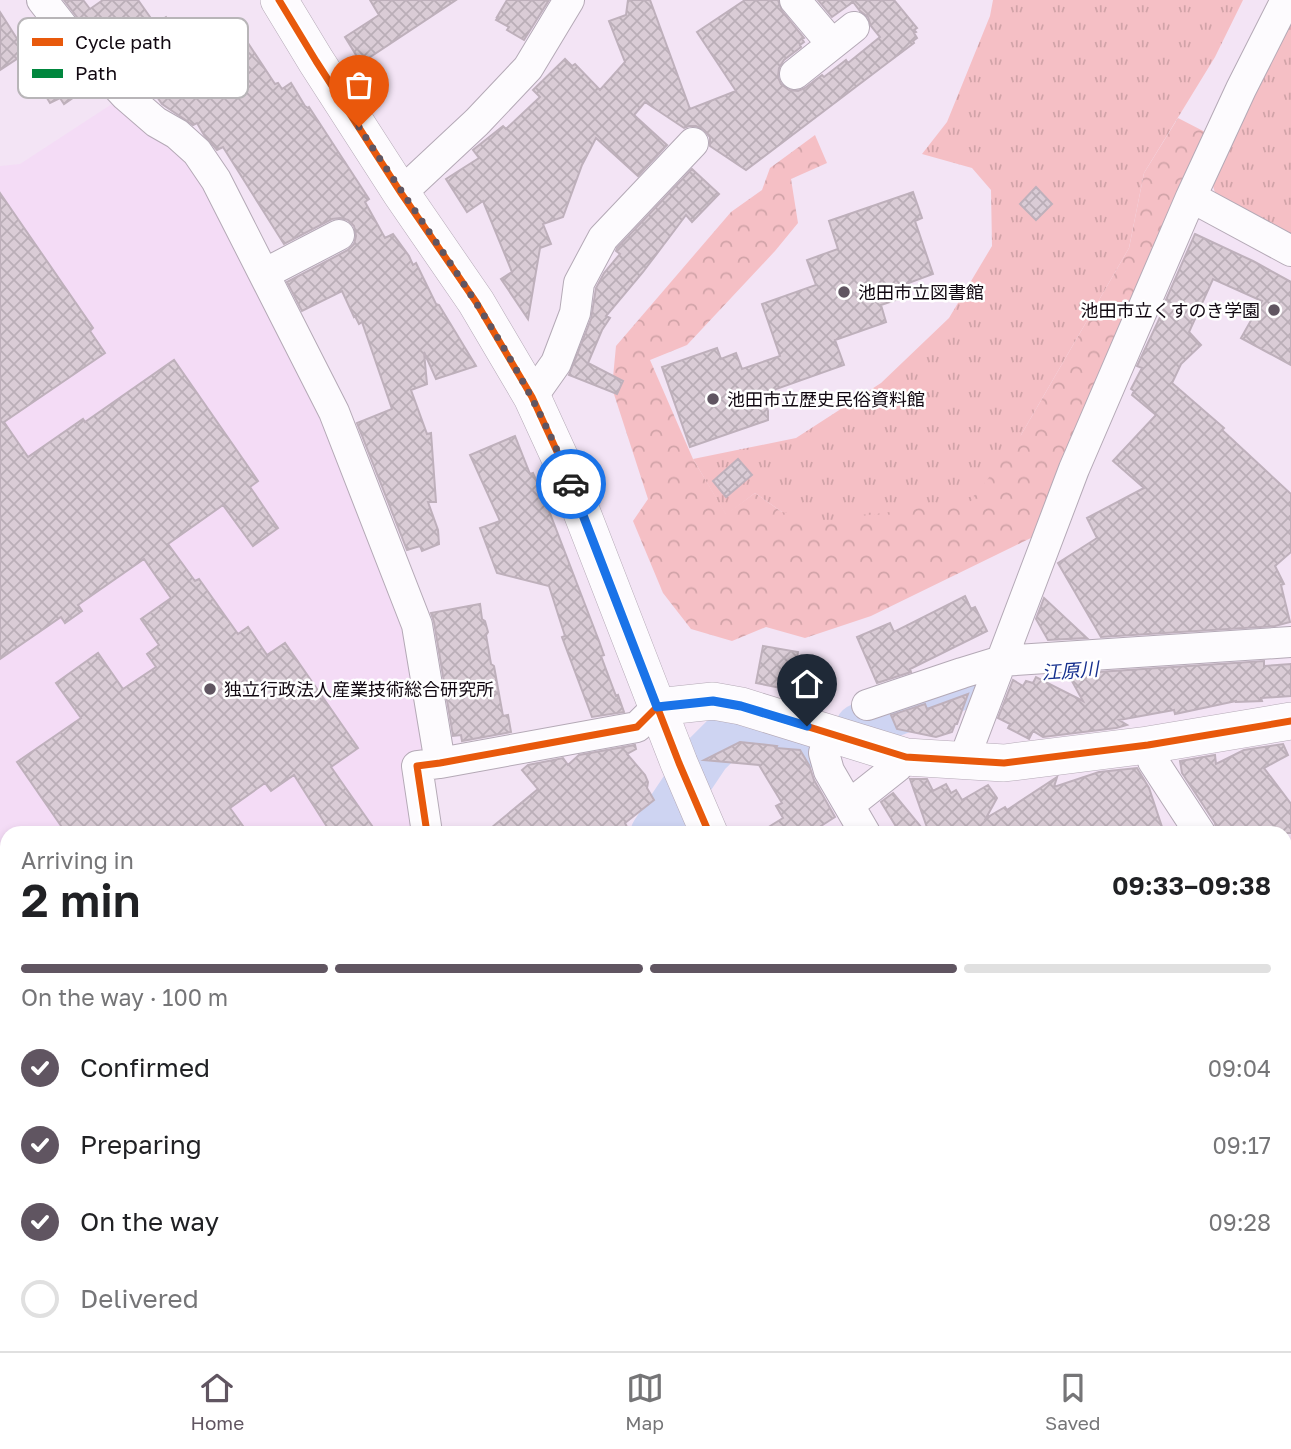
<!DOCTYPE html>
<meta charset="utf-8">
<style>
:root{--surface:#fff;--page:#f2f2f2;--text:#202124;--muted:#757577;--line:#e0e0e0;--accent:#605561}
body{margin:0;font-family:"Golos Text","Noto Sans JP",sans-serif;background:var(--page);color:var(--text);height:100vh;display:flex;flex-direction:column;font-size:26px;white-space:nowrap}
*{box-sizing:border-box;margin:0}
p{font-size:23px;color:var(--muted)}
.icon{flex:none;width:38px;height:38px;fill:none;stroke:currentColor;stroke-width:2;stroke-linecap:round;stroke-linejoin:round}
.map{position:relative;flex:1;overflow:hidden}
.sheet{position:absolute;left:0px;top:826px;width:1292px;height:525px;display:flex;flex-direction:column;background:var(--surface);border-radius:21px 21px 0 0;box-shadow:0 4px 10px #0003}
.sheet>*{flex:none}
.pin{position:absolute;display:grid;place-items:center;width:60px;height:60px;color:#fff;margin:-72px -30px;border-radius:50% 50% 50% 0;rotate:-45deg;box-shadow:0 0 7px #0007}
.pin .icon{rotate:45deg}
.courier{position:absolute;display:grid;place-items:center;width:70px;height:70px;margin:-35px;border:5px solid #1a73e8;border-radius:50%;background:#fff;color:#222;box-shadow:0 2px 9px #0007}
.headline em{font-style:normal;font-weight:600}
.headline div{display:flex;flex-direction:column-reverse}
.headline{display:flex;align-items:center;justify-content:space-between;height:119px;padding:0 21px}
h1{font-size:46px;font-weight:600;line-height:52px}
.bar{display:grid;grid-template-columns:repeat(4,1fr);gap:10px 7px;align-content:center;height:84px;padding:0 21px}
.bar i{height:9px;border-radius:5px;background:var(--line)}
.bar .active{background:var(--accent)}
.bar p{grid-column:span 4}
ol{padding:0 21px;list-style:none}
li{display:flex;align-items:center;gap:21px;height:77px}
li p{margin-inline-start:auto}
li .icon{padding:7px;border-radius:50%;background:var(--accent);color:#fff;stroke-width:4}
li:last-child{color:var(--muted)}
li i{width:38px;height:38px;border:4px solid var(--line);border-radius:50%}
.tabs{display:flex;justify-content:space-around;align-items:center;height:98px;border-top:2px solid var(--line);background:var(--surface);font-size:19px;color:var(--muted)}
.tabs a{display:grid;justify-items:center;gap:4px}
.tabs .active{color:var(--accent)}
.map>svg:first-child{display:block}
.built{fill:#f4dcf6}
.forest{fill:url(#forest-crowns)}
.park{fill:url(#park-tufts)}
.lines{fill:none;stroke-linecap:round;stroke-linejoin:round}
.river{stroke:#ced4f2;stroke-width:47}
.building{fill:url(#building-cross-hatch);stroke:#beb0bb;stroke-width:2}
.minor-casing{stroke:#b4a9b6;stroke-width:32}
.tertiary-casing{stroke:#b4a9b6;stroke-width:38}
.minor{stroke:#fdfbfe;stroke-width:30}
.tertiary{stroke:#fdfbfe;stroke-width:37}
.quiet{stroke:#00873e;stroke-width:5;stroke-dasharray:10 5;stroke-linecap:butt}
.cycleway-casing{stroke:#fff;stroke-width:11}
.cycleway{stroke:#e8590c;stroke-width:7}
.done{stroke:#605561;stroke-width:7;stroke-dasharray:0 12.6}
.route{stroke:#1a73e8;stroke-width:9}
.poi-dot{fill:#605561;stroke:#fff;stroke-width:2.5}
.labels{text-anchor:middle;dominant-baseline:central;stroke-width:5;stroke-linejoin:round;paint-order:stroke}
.poi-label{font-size:18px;fill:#110811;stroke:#fff;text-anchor:start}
.water-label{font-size:19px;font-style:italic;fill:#16308e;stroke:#fff}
.key{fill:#fff;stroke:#b8b5b8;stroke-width:2}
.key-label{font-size:19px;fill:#110811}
</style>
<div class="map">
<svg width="1291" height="1351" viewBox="0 0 1291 1351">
<defs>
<pattern id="forest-crowns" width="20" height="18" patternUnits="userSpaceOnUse" patternTransform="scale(1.75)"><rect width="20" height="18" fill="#f5bfc5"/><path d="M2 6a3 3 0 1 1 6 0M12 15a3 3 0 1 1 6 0" fill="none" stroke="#d1a3a8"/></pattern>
<pattern id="park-tufts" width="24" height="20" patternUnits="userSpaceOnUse" patternTransform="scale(1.75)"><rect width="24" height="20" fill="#f5bfc5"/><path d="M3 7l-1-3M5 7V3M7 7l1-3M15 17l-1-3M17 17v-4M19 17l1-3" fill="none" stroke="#d1a3a8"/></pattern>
<pattern id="building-cross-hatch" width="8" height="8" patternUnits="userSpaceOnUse" patternTransform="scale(1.75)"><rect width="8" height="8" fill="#daccd6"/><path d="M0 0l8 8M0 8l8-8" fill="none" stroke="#baaeb7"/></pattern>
</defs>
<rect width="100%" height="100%" fill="#f3e4f5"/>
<!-- built -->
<path class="built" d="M118,100L173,143L208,184L328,415L408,629L432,750L408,753L418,833H7V1344H171L168,1351H0V166L20,164Z"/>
<!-- forest -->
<path class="forest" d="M1178,118L1209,134L1037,535L871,616L805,638L766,627L732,641L691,629L663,593L633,521L648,499L612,388L616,346L731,212L762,190L770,168L815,135L827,163L791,179L798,223L775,251L687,345L650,360L693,459L726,514L755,493L782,512L1021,435L1129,248L1144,173Z"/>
<!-- park -->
<path class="park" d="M993,0H1243L1215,57L1144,173L1129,248L1021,435L971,501L824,521L782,512L755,493L726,515L693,459L796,438L881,383L949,318L992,246L991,190L972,168L922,154L947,122L990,16Z
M1291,17V236L1215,193L1211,179Z"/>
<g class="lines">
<!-- river -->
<path class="river" d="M859,727L970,683
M654,833L707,754L730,731L756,730L802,746L809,744
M0,959L7,960"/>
</g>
<!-- building -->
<path class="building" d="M64,0H83L90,9L103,0H138L155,24L166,17L180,38L184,35L201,63L241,38V39L244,37L275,84L278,83L282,89L291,83L305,106L308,108L309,107L369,199L365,202L385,238L393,234L409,256L413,265L416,263L436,304L439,305L476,366L436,379L424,352L427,384L411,390L427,434L431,433L436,502H428L438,530L439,544L422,551L420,546L407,550L357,423L392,409L362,322L359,324L355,316L354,317L342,291L302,311L287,282L348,250L354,244L356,236L354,226L348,220L340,218L332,219L284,244L223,147L217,150L204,135L197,123L193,125L162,104L155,94L160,91L137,55L123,67L100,42L89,26L86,28L83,25Z
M370,0H456L361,63L345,37L379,15Z
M507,0H549L524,40L507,30L509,27L496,20L498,17H497Z
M628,0H650L690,109L736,91L697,32L745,0H778L782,11L804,38L802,39L804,42L800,45L801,47L784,60L779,68L778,77L781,84L789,90L798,91L805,88L822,75L824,77L846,60L848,63L880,37L871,26L868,17L860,11L853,2L832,17L818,0H894L917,28L914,30L916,32L914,33L917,38L913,41L914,43L886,64L746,170L710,146V137L704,130L696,126H689L684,128L645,102L634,115L667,145L638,176L596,138L582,165L563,217L543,224L551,244L540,248L528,319L501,279L512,272L483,201L467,212L446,179L479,158L473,150L503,126L506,129L540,97L533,90L565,59L572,66L575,64L600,90L625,62L609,21L626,15Z
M0,12L26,53L0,70Z
M57,54L80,93L64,104L60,98L50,103L30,70Z
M692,169L719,194L692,222L686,215L643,272L606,316L610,318L602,330L588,363L623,381L617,394L569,375L591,319L596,288L604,273L620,254L616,251L617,248Z
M1036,187L1052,204L1036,220L1020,204Z
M913,192L922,218L915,221L933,274L895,288L899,299L881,305L886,322L835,340L844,365L762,394L768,411V420L690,447L662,367L717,348L721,359L736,353L742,369L780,356L762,304L816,285L807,260L838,249L829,221Z
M0,193L93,328L90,331L105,353L4,422L28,457L83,419L85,422L174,360L258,481L250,487L278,528L253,546L223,505L168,544L195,581L199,579L238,634L248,627L267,655L285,643L358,748L331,767L377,833H331L294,775L271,791L265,783L230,808L248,833H66L17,762L81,718L56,683L98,653L123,689L156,667L147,654L159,645L141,619L171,598L144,559L78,605L82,611L65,623L61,617L0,659Z
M1195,234L1253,261L1291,282V365L1241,338L1262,301L1213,279L1189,332L1201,345L1181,364L1172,383L1224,428L1222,430L1291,494V552L1275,566L1284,584L1281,585L1290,622L1275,626L1101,637L1058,563L1097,538L1087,518L1144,488L1113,461L1156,415L1132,395L1134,391L1131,389L1142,368L1137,366L1163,311H1161Z
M515,436L530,474L533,473L546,503L599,641L604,655L601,656L616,696L618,695L624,712L592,717L562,637L565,636L549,586L497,573L480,528L500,521L470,455Z
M738,459L752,475L726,497L713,481Z
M965,596L971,609L975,607L987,631L910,669L911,672L877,683L857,637L890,623L894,632Z
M1044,598L1087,638L1048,640L1036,619Z
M480,604L482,619L485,621L488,632L486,635L491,664L494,666L503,716L508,715L511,732L462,741L461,735L453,736L434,622L431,613Z
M763,646L798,652L791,690L756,683Z
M1264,661V666L1291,664V696L1261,698L1262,701L1236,702V701L1175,714L1174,710L1119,720L1127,725L1116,728L1043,737L1033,731L1029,739L1008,728L1010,724L998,718L1013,680L1023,686L1026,681L1033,683L1036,677L1083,701L1068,674Z
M968,694L957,724H955L952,732L936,737L897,729L891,715L925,704L927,709Z
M740,742L777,746L776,748L800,750L809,765L814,780L835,817L810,833H759L783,818L776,806L782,803L759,765L704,760Z
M1283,744L1288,755L1264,768L1291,804V833H1217L1215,823L1182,773L1180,761L1215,755L1216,764L1244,750Z
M635,745L636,749L627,754L645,775L648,782L647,788L654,800L625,823L630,833H485L538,789L522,770L528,765L563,758L568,765L579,755Z
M1137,768L1149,788L1164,833H929L910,779H927L933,791L946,784L951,793L956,790L962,800L988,785L997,798L986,818L1005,807L1007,810L1057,777L1054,787L1099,772Z
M893,793L926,833H900L881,802Z"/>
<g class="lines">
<!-- minor casing -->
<g class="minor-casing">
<path id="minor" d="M42,0L70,36L126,96L156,122L177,134L197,152L216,180L334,412L417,625L440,763
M795,0L832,44
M795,74L854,27
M401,193L477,122L528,68L569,0
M1191,197L1291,251
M264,274L339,235
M532,397L556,363L575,313L579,283L603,238L693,143
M867,705L962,673L1001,661L1291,642
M829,733L824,753L829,771L865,833
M1148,745L1153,761L1200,833
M963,762L1074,469L1191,197L1241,89L1286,0
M849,805L897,767L906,757
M427,833L417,766L440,763L637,727L657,707
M1284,955L1291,964
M1284,992L1291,988
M1284,1313H1291
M226,1344L229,1351
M659,1344L665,1351
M549,1351L565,1344
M783,1351L789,1344
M1169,1351L1186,1344"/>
</g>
<!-- tertiary casing -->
<g class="tertiary-casing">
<path id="tertiary" d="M279,0L316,61L401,193L476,302L532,397L565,469L679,763L709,833
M657,707L713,701L741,706L906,757L1004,763L1148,745L1291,721
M1095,1344L1101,1351"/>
</g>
<!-- minor -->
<use href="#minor" class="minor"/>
<!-- tertiary -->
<use href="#tertiary" class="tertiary"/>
<!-- quiet -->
<path class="quiet" d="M1284,869L1291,864"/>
<!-- cycleway casing -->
<g class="cycleway-casing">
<path id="cycleway" d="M279,0L316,61L401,193L476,302L532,397L565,469L679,763L709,833
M427,833L417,766L440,763L637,727L657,707L713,701L741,706L906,757L1004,763L1148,745L1291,721"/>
</g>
<!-- cycleway -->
<use href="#cycleway" class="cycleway"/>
</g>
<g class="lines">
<!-- done -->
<path class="done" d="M359,127C434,243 521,354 571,484"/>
<!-- route -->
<path class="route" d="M571,484L657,707L713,701L741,706L807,726"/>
</g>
<!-- markers -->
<g class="poi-dot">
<circle cx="844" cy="292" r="7"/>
<circle cx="1274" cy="310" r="7"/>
<circle cx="713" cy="399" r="7"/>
<circle cx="210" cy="689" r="7"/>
</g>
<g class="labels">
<!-- poi labels -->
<g class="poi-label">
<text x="858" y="292">池田市立図書館</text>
<text x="1260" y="310" text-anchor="end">池田市立くすのき学園</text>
<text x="727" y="399">池田市立歴史民俗資料館</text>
<text x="224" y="689">独立行政法人産業技術総合研究所</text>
</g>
<!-- water labels -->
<g class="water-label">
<text transform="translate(1070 670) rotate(-4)">江原川</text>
</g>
</g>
<!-- legend -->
<rect x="18" y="18" width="230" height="80" rx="10" class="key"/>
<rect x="32" y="38" width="31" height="8" fill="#e8590c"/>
<rect x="32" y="69" width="31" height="9" fill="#00873e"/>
<g class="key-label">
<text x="75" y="49">Cycle path</text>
<text x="75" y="80">Path</text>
</g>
</svg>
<div class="pin" style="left:359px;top:127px;background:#ea580c"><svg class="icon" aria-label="bag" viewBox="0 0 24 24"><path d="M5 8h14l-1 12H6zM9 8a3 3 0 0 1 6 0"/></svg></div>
<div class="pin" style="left:807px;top:726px;background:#1f2937"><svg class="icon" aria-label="home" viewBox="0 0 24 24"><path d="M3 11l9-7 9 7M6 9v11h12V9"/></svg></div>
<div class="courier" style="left:571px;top:484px"><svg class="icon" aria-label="car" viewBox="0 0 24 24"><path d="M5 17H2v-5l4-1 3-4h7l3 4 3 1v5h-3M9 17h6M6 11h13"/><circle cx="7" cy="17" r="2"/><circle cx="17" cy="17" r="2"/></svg></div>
<section class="sheet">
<div class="headline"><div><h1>2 min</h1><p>Arriving in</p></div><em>09:33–09:38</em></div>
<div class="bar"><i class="active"></i><i class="active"></i><i class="active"></i><i></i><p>On the way · 100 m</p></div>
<ol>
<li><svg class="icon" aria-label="check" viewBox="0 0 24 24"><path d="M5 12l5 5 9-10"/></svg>Confirmed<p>09:04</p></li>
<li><svg class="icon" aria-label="check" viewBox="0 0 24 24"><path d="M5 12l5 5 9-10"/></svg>Preparing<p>09:17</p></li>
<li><svg class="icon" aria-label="check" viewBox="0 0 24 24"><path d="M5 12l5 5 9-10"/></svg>On the way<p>09:28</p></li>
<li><i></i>Delivered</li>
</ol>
</section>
</div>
<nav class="tabs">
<a class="active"><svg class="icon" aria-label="home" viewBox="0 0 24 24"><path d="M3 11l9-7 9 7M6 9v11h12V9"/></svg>Home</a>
<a><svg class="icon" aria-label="map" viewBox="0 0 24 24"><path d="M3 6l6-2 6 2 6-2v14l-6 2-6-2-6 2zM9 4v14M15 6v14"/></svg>Map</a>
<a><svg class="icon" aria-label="saved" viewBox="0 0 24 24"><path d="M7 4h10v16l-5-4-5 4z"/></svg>Saved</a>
</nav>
